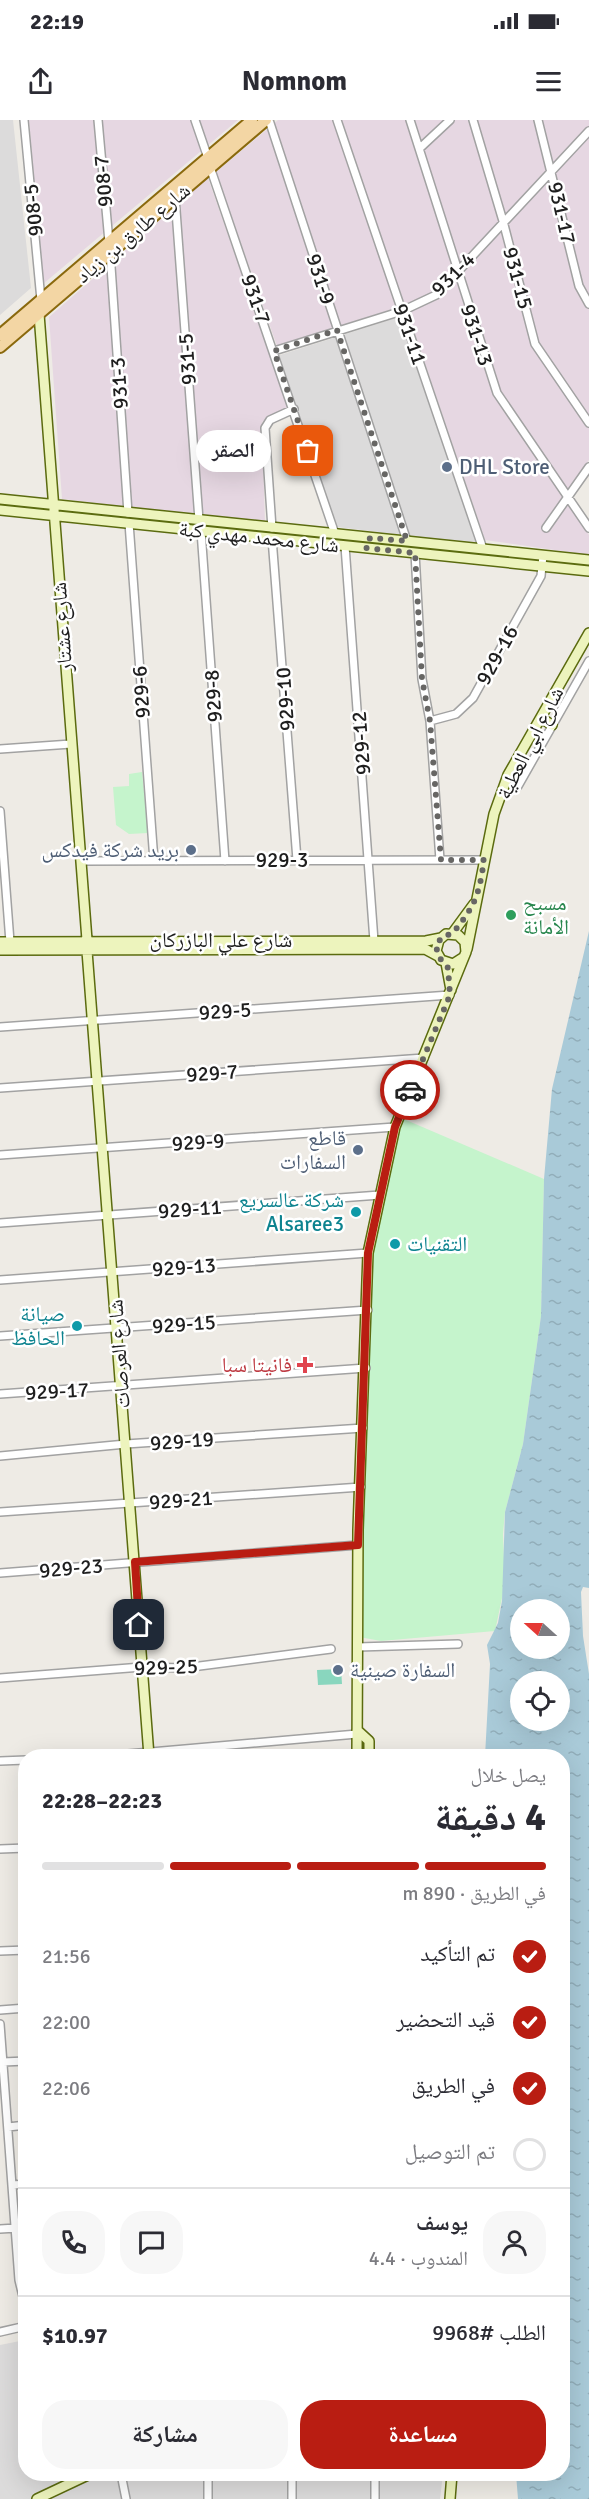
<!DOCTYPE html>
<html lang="ar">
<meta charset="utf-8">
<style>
:root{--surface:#fff;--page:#f7f7f7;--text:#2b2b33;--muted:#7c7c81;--line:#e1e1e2;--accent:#b91d12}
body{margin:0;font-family:Signika,"Noto Naskh Arabic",sans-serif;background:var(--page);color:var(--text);direction:rtl;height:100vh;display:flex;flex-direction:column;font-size:22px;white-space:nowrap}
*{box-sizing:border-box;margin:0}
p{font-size:20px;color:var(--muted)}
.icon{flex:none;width:33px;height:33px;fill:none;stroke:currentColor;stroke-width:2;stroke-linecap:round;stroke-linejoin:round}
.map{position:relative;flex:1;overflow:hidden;direction:ltr}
.side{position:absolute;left:18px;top:1629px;width:552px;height:732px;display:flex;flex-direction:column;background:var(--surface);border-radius:24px;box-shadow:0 6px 24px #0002;direction:rtl}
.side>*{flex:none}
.needle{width:39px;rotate:291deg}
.buttons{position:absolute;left:510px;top:1479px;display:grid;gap:12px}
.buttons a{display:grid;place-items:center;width:60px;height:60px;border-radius:50%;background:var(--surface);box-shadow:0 6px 24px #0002;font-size:30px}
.pin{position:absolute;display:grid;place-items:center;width:51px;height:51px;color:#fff;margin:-26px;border-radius:12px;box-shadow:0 3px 9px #0006}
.courier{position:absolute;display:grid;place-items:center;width:60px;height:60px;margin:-30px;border:4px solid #b91d12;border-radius:50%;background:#fff;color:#222;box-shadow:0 2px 8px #0007}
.bubble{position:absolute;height:42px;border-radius:21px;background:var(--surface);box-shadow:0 6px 24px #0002;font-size:20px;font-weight:700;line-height:42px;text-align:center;direction:rtl}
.head em{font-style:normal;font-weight:700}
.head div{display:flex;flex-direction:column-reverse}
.head{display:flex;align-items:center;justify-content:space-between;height:102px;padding:0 24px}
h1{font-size:39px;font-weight:700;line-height:45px}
.bar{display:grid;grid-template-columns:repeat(4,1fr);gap:9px 6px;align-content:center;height:72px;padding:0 24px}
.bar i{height:8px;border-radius:4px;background:var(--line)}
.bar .active{background:var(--accent)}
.bar p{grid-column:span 4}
.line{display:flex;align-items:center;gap:15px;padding:0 24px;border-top:2px solid var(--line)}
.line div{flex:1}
.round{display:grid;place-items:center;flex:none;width:63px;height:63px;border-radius:24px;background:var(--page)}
ol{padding:0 24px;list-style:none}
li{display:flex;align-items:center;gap:18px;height:66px}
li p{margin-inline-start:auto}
li .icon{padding:6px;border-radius:50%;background:var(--accent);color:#fff;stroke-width:4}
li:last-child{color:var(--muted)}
li i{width:33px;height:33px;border:3px solid var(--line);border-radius:50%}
.cta{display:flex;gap:12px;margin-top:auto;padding:12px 24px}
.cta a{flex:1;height:69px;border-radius:24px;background:var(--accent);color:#fff;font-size:24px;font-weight:700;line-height:69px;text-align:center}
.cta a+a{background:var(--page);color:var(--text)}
.status{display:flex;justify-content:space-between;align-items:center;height:42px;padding:0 30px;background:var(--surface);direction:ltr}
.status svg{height:16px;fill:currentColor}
header{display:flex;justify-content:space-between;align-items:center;height:78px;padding:0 24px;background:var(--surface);font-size:27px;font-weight:700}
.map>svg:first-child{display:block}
.residential{fill:#dcdbdb}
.industrial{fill:#e6d7e2}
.park{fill:#c5f4cc}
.pitch{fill:#89d6be}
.water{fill:url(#water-ripples);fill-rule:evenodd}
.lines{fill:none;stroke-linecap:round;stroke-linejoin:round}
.street-casing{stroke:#a2a2a2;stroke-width:10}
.secondary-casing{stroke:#5b6b0f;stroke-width:12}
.primary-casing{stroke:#8a690d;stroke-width:14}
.street{stroke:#fff;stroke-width:7}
.secondary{stroke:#edf4bd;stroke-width:9}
.primary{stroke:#f3d6a4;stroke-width:10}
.done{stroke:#676664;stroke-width:6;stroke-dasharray:0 10.8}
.route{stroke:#b91d12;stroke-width:8}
.service-dot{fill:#5c6f8a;stroke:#fff;stroke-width:2}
.leisure-dot{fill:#2e9e5b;stroke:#fff;stroke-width:2}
.culture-dot{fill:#0f9aa8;stroke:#fff;stroke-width:2}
.health-dot{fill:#e0444e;stroke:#fff;stroke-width:2}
.labels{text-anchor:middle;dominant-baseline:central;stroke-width:5;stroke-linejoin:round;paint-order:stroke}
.street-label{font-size:21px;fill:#1e1e1e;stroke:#fff}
.service-label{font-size:21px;fill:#4e5e75;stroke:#fff;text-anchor:start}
.leisure-label{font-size:21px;fill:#27864d;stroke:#fff;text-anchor:start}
.culture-label{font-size:21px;fill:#0d838f;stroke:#fff;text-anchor:end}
.health-label{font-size:21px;fill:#be3a42;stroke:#fff;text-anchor:end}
</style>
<div class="status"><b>22:19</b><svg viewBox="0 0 49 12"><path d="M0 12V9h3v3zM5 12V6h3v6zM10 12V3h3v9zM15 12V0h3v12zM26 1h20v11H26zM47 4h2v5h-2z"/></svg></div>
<header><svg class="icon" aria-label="menu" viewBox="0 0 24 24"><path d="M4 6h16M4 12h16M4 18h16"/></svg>Nomnom<svg class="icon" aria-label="share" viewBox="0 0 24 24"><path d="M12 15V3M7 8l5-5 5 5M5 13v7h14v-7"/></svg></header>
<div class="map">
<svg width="589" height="2379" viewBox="0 0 589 2379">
<defs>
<pattern id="water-ripples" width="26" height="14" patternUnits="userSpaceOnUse" patternTransform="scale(1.5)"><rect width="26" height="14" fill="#a9cad8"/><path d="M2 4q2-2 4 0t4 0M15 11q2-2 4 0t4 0" fill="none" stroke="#91adb9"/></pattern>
</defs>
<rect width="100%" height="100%" fill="#eeebe5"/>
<!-- residential -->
<path class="residential" d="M0,0H13L31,168L0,195Z
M399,197L477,424L337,407L277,236Z
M25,2220L26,2354H443L440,2379H0V2225Z"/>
<!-- industrial -->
<path class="industrial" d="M29,0H238L43,164Z
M278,0H589V340L564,376L589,415V435L485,420L405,185L277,226L216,52Z
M208,58L289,288L262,302L265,403L62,379L49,197Z"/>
<!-- park -->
<path class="park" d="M142,652L148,713L129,714L116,705L113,667L129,666V654Z
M399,997L544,1059L541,1196L523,1324L505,1392L503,1414L505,1464L495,1511L381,1521L359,1517L368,1190L378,1086Z"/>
<!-- pitch -->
<path class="pitch" d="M341,1549L342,1564L318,1565L317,1550Z"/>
<!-- water -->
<path class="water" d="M589,811V1468L583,1467L581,1472L583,1516L589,1554V2379H518L516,2354H562V1636H485L490,1544L487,1525L498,1503L502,1481L505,1392L523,1324L541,1196L544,1059L552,969ZM520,1490H560V1528H520ZM520,1562H560V1600H520Z"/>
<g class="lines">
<!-- street casing -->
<g class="street-casing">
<path id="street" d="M24,0L41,180
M98,0L109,122
M195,0L208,38
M269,0L407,421
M337,0L483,429
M410,0L497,273L589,408
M473,0L503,101L535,224L589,303
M538,0L579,166L589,184
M420,28L450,0
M210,47L335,414
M175,77L199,400
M110,132L128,393
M274,231L402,191L436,175L589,11
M129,403L154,741
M272,408L265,308L270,300L294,289
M546,408L589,347
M201,411L225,741
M272,418L297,740
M345,426L374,821
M415,433L422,559L430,601L440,740
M430,601L456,594L473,578L541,456L543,435
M0,629L71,624
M518,666L589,541
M0,691L10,822
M81,741L484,740
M0,907L450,875
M0,968L424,938
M0,1035L395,1007
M0,1103L380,1075
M0,1160L368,1133
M0,1216L368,1190
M0,1274L366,1248
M0,1336L126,1324L363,1308
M0,1392L361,1367
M0,1453L358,1425
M358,1527L458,1524
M0,1558L142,1547L184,1548L331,1529
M105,1636L357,1614
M0,1641L26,1640
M0,1729L26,1728
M0,1831L26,1830
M0,1890L26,1888
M0,1904L19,2160L26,2189
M3,1942L26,1941
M8,2007L26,2005
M13,2065L26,2064
M0,2109L16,2108
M0,2212L26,2206
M24,2253H26
M25,2289H26
M121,2354L126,2379
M208,2354V2379
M279,2354L452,2356
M292,2379V2354
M375,2379V2354"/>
</g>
<!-- secondary casing -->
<g class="secondary-casing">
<path id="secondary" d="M39,194L87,820
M0,379L589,440
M0,390L589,451
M541,598L552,605
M452,814L474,784
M0,822L426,821L441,818
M467,829L494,694L508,655L589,513
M0,830L425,829L438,836
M87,831L149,1636
M446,843L451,870
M357,1610L369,1621V1636
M357,1636L358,1410L368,1133L395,1007L466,832L465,822L458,815L446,814L439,820L436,831L441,840L453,844L464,837
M37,2379L90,2354
M450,2379L452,2354"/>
</g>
<!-- primary casing -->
<g class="primary-casing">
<path id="primary" d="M0,215L252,0
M0,227L266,0"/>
</g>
<!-- street -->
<use href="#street" class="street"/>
<!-- secondary -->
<use href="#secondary" class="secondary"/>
<!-- primary -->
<use href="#primary" class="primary"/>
</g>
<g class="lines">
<!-- done -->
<path class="done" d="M308,331L274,231L337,210L407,421L370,418L366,428L415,433L422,559L430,601L441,740H484C479,776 475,786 452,814L443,816L436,825L438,836L448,848L450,875L410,970"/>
<!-- route -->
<path class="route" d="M139,1505L135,1442L358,1425L368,1133L395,1007L410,970"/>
</g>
<!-- markers -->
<g class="service-dot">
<circle cx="447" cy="347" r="6"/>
<circle cx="191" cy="730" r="6"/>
<circle cx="358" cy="1030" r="6"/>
<circle cx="338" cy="1550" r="6"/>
</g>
<circle class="leisure-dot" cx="511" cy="795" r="6"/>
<g class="culture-dot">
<circle cx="356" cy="1092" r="6"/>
<circle cx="395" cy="1124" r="6"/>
<circle cx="77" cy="1206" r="6"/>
</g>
<path class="health-dot" d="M302 1236h6v6h6v6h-6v6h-6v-6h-6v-6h6z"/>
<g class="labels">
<!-- street labels -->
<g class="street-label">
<text transform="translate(103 61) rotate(-95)">908-7</text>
<text transform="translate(33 90) rotate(-96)">908-5</text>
<text transform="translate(562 93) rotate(77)">931-17</text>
<text transform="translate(133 113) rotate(-40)">شارع طارق بن زياد</text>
<text transform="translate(453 154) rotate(-45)">931-4</text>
<text transform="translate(518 158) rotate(75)">931-15</text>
<text transform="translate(321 159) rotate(72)">931-9</text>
<text transform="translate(256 179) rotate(71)">931-7</text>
<text transform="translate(410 214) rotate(71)">931-11</text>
<text transform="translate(477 215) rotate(72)">931-13</text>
<text transform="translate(187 239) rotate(-94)">931-5</text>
<text transform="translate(119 263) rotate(-94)">931-3</text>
<text transform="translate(259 417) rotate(6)">شارع محمد مهدي كبة</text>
<text transform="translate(62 507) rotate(-94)">شارع عشتار</text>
<text transform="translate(497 535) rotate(-61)">929-16</text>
<text transform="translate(141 572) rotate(-94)">929-6</text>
<text transform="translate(213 576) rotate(-94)">929-8</text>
<text transform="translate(285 579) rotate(-94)">929-10</text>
<text transform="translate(361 623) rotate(-94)">929-12</text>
<text transform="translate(530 623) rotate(-63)">شارع ابي العطية</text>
<text x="282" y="740">929-3</text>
<text x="221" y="820">شارع علي البازركان</text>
<text transform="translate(225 891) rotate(-4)">929-5</text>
<text transform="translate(212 953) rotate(-4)">929-7</text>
<text transform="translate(198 1022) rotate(-4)">929-9</text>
<text transform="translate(190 1089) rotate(-4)">929-11</text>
<text transform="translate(184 1147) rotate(-4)">929-13</text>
<text transform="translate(184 1204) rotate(-4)">929-15</text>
<text transform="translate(119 1234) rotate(-94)">شارع العرصات</text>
<text transform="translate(57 1271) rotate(-3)">929-17</text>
<text transform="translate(182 1321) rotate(-4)">929-19</text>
<text transform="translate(181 1380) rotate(-4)">929-21</text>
<text transform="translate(71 1448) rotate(-5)">929-23</text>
<text transform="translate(166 1547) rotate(-2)">929-25</text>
</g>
<!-- service labels -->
<g class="service-label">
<text x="459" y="347">DHL Store</text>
<text x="179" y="730" text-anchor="end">بريد شركة فيدكس</text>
<text x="346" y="1018" text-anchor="end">قاطع<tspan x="346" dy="24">السفارات</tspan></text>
<text x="350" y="1550">السفارة صينية</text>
</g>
<!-- leisure labels -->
<g class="leisure-label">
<text x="523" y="783">مسبح<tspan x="523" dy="24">الأمانة</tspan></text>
</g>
<!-- culture labels -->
<g class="culture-label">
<text x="344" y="1080">شركة عالسريع<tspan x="344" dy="24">Alsaree3</tspan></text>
<text x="407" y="1124" text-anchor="start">التقنيات</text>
<text x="65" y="1194">صيانة<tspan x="65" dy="24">الحافظ</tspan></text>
</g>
<!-- health labels -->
<g class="health-label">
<text x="292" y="1245">فانيتا سبا</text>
</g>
</g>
</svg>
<div class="buttons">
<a><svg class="needle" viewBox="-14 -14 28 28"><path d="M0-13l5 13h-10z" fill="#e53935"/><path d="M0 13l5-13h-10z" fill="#7c7c81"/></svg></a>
<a><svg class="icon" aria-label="locate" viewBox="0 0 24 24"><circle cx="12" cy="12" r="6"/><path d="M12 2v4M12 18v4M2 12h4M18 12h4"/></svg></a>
</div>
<div class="pin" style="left:308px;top:331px;background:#ea580c"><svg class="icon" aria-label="bag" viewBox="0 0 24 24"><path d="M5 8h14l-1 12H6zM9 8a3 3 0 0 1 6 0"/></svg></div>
<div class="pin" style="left:139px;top:1505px;background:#1f2937"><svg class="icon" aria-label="home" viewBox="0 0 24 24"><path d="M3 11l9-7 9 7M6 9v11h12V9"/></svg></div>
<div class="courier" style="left:410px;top:970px"><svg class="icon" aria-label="car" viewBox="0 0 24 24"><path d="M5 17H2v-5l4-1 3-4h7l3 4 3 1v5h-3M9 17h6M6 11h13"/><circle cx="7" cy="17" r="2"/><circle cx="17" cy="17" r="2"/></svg></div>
<div class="bubble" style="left:196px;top:310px;width:75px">الصقر</div>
<section class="side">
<div class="head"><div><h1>4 دقيقة</h1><p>يصل خلال</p></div><em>22:23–22:28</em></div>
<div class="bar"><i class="active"></i><i class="active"></i><i class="active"></i><i></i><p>في الطريق · 890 m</p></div>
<ol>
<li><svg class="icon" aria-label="check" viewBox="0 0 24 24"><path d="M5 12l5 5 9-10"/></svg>تم التأكيد<p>21:56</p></li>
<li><svg class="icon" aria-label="check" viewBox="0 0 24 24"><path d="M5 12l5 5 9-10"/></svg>قيد التحضير<p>22:00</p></li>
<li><svg class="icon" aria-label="check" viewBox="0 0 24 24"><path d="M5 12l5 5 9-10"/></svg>في الطريق<p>22:06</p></li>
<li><i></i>تم التوصيل</li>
</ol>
<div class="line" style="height:108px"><a class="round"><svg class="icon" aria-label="person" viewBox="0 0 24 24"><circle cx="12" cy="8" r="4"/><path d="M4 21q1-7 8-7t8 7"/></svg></a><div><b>يوسف</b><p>المندوب · 4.4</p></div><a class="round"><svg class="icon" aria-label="chat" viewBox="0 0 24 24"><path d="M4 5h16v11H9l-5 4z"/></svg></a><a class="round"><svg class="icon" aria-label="phone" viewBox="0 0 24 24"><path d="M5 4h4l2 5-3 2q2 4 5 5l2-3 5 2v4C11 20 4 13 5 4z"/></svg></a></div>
<div class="line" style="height:78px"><div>الطلب #9968</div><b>$10.97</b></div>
<div class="cta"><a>مساعدة</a><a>مشاركة</a></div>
</section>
</div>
